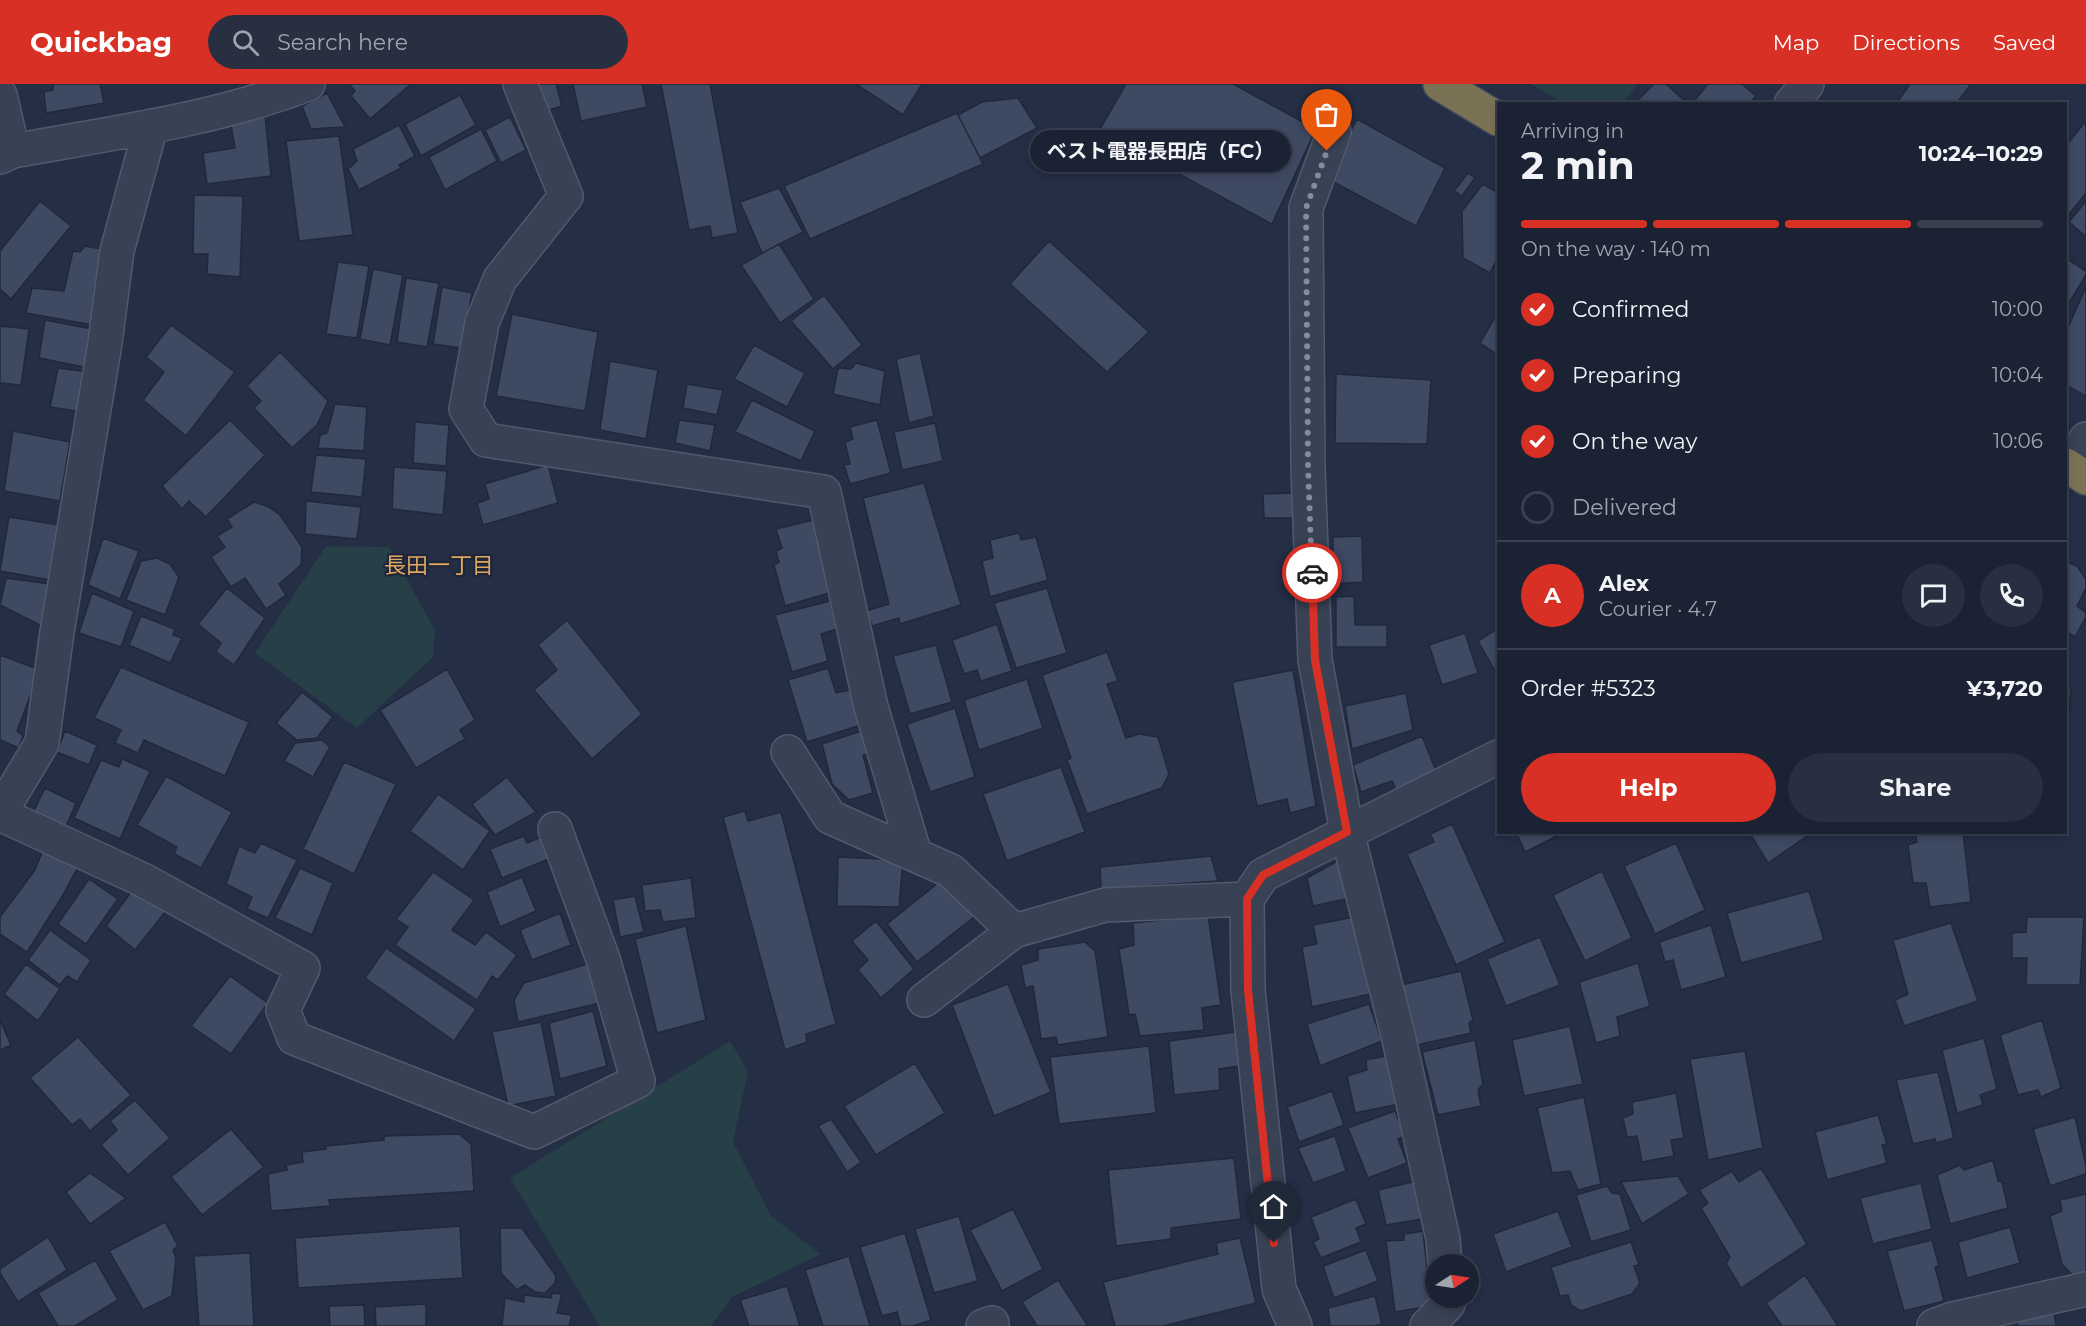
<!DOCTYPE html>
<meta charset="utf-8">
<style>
:root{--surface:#1b2234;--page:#282f40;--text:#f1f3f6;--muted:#a0a4ac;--line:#393f4f;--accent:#d93025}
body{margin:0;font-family:Montserrat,"Noto Sans JP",sans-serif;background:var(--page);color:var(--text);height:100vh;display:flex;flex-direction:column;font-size:22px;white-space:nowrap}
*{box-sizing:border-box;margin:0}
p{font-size:20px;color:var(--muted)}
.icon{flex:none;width:33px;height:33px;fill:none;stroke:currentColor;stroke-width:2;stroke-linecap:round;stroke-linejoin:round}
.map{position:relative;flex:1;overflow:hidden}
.details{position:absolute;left:1497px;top:18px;width:570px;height:732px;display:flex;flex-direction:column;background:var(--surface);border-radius:0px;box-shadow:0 3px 9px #0003,0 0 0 2px var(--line)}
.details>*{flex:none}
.needle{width:39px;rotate:78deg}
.tools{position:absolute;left:1425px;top:1170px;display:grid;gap:12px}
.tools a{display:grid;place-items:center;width:54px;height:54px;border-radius:50%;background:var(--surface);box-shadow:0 3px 9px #0003,0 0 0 2px var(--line);font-size:30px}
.pin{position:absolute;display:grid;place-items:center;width:51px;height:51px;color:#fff;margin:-62px -26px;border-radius:50% 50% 50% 0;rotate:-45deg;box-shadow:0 0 6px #0007}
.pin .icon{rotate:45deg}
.courier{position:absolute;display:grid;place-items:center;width:60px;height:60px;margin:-30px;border:4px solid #d93025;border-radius:50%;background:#fff;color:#222;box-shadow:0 2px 8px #0007}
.bubble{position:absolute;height:42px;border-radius:21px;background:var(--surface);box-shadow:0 3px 9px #0003,0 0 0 2px var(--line);font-size:20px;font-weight:700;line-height:42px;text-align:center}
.head em{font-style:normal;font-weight:700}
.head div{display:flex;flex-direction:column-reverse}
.head{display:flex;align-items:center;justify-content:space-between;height:102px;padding:0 24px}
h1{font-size:39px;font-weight:700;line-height:45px}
.bar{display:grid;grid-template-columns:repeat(4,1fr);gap:9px 6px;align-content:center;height:72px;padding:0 24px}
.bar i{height:8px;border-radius:4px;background:var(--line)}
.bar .selected{background:var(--accent)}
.bar p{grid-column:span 4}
.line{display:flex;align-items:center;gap:15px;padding:0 24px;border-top:2px solid var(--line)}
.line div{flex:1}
.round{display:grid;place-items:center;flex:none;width:63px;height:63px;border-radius:32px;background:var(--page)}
ol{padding:0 24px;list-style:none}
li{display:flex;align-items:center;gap:18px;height:66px}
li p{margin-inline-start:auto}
li .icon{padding:6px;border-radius:50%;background:var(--accent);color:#fff;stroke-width:4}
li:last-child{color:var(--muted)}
li i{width:33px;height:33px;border:3px solid var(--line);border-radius:50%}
.cta{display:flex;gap:12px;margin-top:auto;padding:12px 24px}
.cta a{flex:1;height:69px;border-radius:36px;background:var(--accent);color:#fff;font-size:24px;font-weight:700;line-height:69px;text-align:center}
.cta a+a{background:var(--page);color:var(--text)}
header{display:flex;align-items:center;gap:36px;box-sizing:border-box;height:84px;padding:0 30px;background:var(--accent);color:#fff}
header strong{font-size:28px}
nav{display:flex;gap:33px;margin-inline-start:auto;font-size:21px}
.search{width:420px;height:54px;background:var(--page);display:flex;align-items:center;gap:15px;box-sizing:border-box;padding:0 21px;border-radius:33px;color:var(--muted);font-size:22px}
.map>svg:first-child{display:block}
.green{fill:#273f46}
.building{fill:#3e4962;stroke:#20283c;stroke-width:1.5}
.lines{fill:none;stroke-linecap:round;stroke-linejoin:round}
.minor-casing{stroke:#52596c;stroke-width:36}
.highway-casing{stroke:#41495c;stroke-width:36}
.minor{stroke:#394154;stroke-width:33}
.highway{stroke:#7b7155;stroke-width:33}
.done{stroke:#848b9e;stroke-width:6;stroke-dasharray:0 10.8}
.route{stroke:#d93025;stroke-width:8}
.labels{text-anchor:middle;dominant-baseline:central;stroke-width:4.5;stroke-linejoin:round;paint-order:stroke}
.neighbourhood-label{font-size:22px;fill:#e0a760;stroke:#1e263a}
</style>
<header>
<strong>Quickbag</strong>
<div class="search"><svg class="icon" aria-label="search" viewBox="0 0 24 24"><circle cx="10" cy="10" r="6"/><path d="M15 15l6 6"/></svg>Search here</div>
<nav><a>Map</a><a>Directions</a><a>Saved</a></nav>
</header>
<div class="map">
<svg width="2086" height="1242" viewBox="0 0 2086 1242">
<rect width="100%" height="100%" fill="#242e45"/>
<!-- green -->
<path class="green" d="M1531,0H1638L1622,19H1563Z
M326,462L389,463L435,546L433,573L357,644L255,569Z
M730,957L748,987L733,1058L771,1132L821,1170L732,1213L711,1242H600L510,1094Z"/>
<!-- building -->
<path class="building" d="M53,0H100L104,19L46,29L44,8L53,6Z
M349,0H411L370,35L351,12L355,7Z
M534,0H556L562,22L543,28Z
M573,0H642L647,23L581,37Z
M661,0H710L738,149L712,154L710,142L689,146Z
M856,0H922L903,31Z
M1126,0H1233L1316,45L1272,140L1099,47Z
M1654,0H1666L1688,20H1634Z
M1708,0H1742L1756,12L1749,20H1695L1693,18Z
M1910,0H1971L1956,20H1896Z
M327,9L345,43L311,45L302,22Z
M460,11L476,41L421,72L405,40Z
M1018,14L1037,44L980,74L958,31L982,18Z
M957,29L983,80L810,155L784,102Z
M265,31L271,92L207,100L203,69L235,64L230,36Z
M510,33L526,66L501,79L485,46Z
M1357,35L1445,84L1416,142L1326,94Z
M2084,39L2086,41V109L2066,134V62Z
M399,41L415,72L399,81L401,84L359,106L348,85L357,77L353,65Z
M481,45L497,77L445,106L429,73Z
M339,52L353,151L299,157L286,57Z
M1468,89L1475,94L1462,112L1454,107Z
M1483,100L1498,109V173L1490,189L1463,174L1462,127Z
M779,104L803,148L762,169L740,118Z
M194,111L243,112L240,193L207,190L208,170H193Z
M40,117L71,142L11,215L0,205V167Z
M2086,117V153L2069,138Z
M1049,157L1149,248L1107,288L1010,200Z
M779,160L814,215L780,239L741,181Z
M85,162L107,166L93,241L26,229L32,204L64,207L73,167L80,168Z
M2066,174L2086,187V191L2066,224Z
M338,178L369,182L357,254L326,250Z
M373,185L403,191L390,261L360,255Z
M406,194L439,199L427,263L397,258Z
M442,203L472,209L462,264L433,260Z
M2086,203V312L2066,301V248Z
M824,211L862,261L833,285L791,237Z
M1498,228V271L1480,259Z
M512,230L598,248L585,327L496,312Z
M45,236L97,246L89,284L39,274Z
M171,241L235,288L186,352L143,316L164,288L146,273Z
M0,242L29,245L21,301L0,299Z
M754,261L805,289L787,323L734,295Z
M280,268L328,317L317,341L292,364L254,324L261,317L247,302Z
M920,269L934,332L909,339L896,275Z
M610,277L658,286L646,355L600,346Z
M856,279L885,287L880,321L833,310L838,284L851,285Z
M58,284L89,288L83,328L50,323Z
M1336,290L1431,296L1427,360L1335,359Z
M687,300L723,306L717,331L683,324Z
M752,316L815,347L801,377L735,348Z
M335,320L367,323L364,367L318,364L320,351L327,349Z
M230,336L265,371L206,433L189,417L182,425L162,402Z
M679,336L715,341L710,367L675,359Z
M877,336L891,389L850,400L844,381L850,380L845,358L853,355L850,343Z
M415,338L449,341L446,382L413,379Z
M935,339L943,377L902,386L894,348Z
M13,347L70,358L60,417L4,407Z
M316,371L366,375L362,413L311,408Z
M548,381L558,419L483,441L477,419L489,415L485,400Z
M394,383L447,387L443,431L392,425Z
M924,399L961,521L900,540L899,534L872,542L866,527L889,520L863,414Z
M1299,409L1301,434H1264L1263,410Z
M306,417L361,423L357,455L305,450Z
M254,418L269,423L280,431L302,463L301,481L279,500L286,511L266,525L245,494L231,503L211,473L225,463L217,452L232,443L227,435Z
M9,433L59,441L50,496L0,487Z
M813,436L829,509L785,522L774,481L779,478L776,467L782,464L776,445Z
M1019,449L1021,456L1036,453L1048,496L990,513L982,477L993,474L990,456Z
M1362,452L1363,498L1333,500V453Z
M103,454L139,467L120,515L88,501Z
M157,474L170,480L179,493L165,531L126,516L141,477Z
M2066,478L2077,482L2086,495V504L2077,522L2086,529V533L2075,553L2066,547Z
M6,494L57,501L51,535L40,541L0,521Z
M227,504L265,534L234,581L216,568L221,559L198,540Z
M1047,504L1067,569L1016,584L994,519Z
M92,509L134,527L121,563L79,549Z
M1354,512L1355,541H1387V563H1336V513Z
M830,517L837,545L821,550L828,577L792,588L775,531Z
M141,532L175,545L173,551L182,554L170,579L129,561Z
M567,536L642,630L592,675L534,606L557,586L538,561Z
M997,540L1012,587L981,597L977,586L964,590L952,556Z
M1498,544V592L1478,557Z
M1465,549L1478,589L1442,601L1429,561Z
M936,561L952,618L910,630L893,572Z
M1107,568L1118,597L1107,600L1126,654L1139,650L1158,653L1169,690L1162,704L1087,730L1067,676L1071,674L1042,591Z
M0,571L40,586L17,647L23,652L19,664L0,656Z
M121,583L249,638L225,692L144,656L138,669L115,659L121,646L94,634Z
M828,584L836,609L851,606L861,641L807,658L788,596Z
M447,585L475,636L460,646L465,655L416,684L380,626Z
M1293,586L1316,722L1290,729L1287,715L1257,722L1232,598Z
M1027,595L1043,644L979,666L964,616Z
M2066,603H2071L2066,663Z
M302,608L333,633L317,654L297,656L276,639Z
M1406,609L1413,646L1352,665L1345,622Z
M955,624L975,693L930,708L907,640Z
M65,647L97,661L89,681L57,668Z
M861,647L869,670L863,671L873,709L849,716L832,700L822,660Z
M1422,652L1438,692L1398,710L1392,697L1361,708L1353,681Z
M322,656L330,663L313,693L284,677L295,659Z
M122,675L150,687L120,755L74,734L101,676L119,683Z
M344,678L396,700L354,790L303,765Z
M1061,683L1085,748L1007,777L983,710Z
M166,692L232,728L201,784L174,770L177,763L137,741Z
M507,693L536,728L495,751L472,720Z
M45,704L76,719L63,749L30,735Z
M438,710L490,747L463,786L410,747Z
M745,727L748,737L781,728L836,940L806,950L807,958L785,966L723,733Z
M1452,740L1505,858L1456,881L1407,770L1434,758L1430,750Z
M1516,748H1565L1525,768Z
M1749,748H1805L1807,752L1768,779Z
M1915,748H1963L1971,818L1930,823L1926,799H1913L1908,761L1917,758Z
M524,752L527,759L541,753L551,774L502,794L490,765Z
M261,759L297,776L268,834L247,825L252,813L226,800L239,762L255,769Z
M1676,759L1705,826L1655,850L1624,782Z
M43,766L79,781L63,811L27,868L0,850V833L35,786Z
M1211,772L1218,797L1101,805L1100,783Z
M838,773L903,776L899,823L837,822Z
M1343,774L1350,814L1313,822L1307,794Z
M300,784L333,799L312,851L275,834Z
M1602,787L1632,854L1585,877L1553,811Z
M433,788L474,816L452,846L475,861L486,848L517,871L498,896L492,892L477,916L395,861L408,843L396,835Z
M522,793L536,827L500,843L487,808Z
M691,794L696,834L663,838L660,826L645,827L642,801Z
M89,795L118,815L86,860L58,840Z
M943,795L974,833L917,878L887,840Z
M137,800L169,823L135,866L106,842Z
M1809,807L1824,856L1741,879L1727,829Z
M635,812L644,848L620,853L613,816Z
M560,829L571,861L532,876L520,846Z
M1208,831L1221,921L1202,924L1204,946L1140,952L1135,930L1129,931L1119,865L1134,861L1133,839Z
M1359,832L1375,909L1312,923L1302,863L1317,860L1313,841Z
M2027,833H2084L2080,901H2026L2027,874H2012V849L2026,848Z
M876,837L914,885L881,914L858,886L868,876L852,857Z
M1951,839L1978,917L1904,942L1895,916L1908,910L1893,856Z
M1711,841L1726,893L1681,906L1673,876L1665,878L1659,858Z
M686,842L706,936L657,949L635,855Z
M50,846L91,876L77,898L67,892L60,901L28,876Z
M1540,853L1560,901L1506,922L1487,875Z
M1085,858L1095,867L1108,953L1058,961L1056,953L1041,955L1033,902L1025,904L1021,881L1038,876V865Z
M386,864L476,925L454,957L365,894Z
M591,879L600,919L518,938L514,916L524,899Z
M1638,879L1650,922L1617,933L1620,952L1596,959L1579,898Z
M26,880L60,905L38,937L4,910Z
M1461,887L1473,936L1469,939L1471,949L1417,961L1401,901Z
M230,892L268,919L231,970L191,942Z
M1008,900L1051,1008L994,1032L952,921Z
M1369,920L1382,957L1320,982L1307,940Z
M593,927L607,982L560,995L549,939Z
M0,936L11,961L0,966Z
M2042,936L2061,1004L2041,1013L2038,1006L2018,1011L2000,951Z
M541,938L556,1012L508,1022L492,948Z
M1570,942L1583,1000L1524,1012L1512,956Z
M1236,948L1240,982L1219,985L1220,1006L1174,1011L1169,957Z
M78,953L131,1011L90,1047L80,1035L72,1041L30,994Z
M1984,954L1997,1005L1980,1011L1983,1021L1957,1029L1942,966Z
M1475,956L1483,1000L1478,1006L1481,1022L1438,1031L1422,968Z
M1149,962L1156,1029L1059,1040L1050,973Z
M1745,967L1763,1064L1708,1076L1690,975Z
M1391,971L1399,1020L1355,1029L1347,992L1367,986L1366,976Z
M915,979L945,1029L876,1071L844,1022Z
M1938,988L1954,1054L1936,1059L1935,1055L1913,1060L1896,996Z
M1332,1007L1344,1041L1299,1058L1287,1023Z
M1676,1009L1684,1054L1671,1056L1674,1072L1642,1078L1637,1052L1627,1053L1623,1034L1633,1030L1632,1018Z
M1584,1013L1601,1100L1578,1106L1570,1087L1552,1089L1537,1024Z
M135,1016L170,1054L128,1091L101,1061L117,1046L110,1037Z
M1395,1027L1405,1052L1398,1055L1407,1079L1368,1094L1348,1044Z
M1878,1031L1887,1060L1882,1061L1887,1079L1827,1096L1815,1048Z
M2075,1033L2086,1082V1090L2050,1102L2033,1045Z
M831,1035L861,1078L847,1088L818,1042Z
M231,1045L264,1083L202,1131L171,1093Z
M459,1050L471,1060L474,1107L329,1116L330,1122L271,1127L268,1090L287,1086L286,1081L303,1078L302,1068L326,1065V1062L384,1056V1052Z
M1335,1052L1346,1087L1313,1099L1298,1064Z
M1234,1074L1241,1135L1171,1144V1155L1116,1162L1108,1086Z
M1993,1076L1998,1097L2002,1098L2008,1124L1950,1140L1937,1091L1960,1081L1964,1086Z
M1761,1084L1807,1160L1741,1204L1726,1179L1730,1173L1701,1124L1708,1119L1699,1106L1732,1087L1739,1098Z
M90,1089L126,1114L90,1140L66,1108Z
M1678,1092L1689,1110L1642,1140L1621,1098Z
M1417,1097L1422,1135L1386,1141L1378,1106Z
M1921,1099L1932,1145L1873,1160L1860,1114Z
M1607,1102L1612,1109L1620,1110L1631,1146L1591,1158L1576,1111Z
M2086,1110V1193L2077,1196L2062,1180L2050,1132L2062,1127L2060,1116Z
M1356,1115L1366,1140L1356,1144L1361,1158L1321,1174L1313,1158L1319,1155L1311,1133Z
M1013,1125L1043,1185L1002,1207L970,1146Z
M1558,1127L1572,1163L1506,1188L1493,1150Z
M959,1132L978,1197L934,1209L915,1145Z
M165,1138L178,1162L173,1166L176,1174L172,1212L143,1226L109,1167Z
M460,1142L463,1194L298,1204L295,1154Z
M2010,1143L2020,1179L1967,1194L1958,1158Z
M500,1144H522L556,1192L555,1199L545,1209L535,1208L525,1201L517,1206L501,1189Z
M1423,1147L1431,1222L1395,1228L1386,1157L1404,1156V1150Z
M905,1149L931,1236L913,1242H901L897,1228L882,1232L860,1163Z
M48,1153L67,1186L18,1218L0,1189V1185Z
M1240,1154L1256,1219L1163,1242H1115L1103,1198L1218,1170L1216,1159Z
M1932,1156L1939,1182L1935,1183L1944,1217L1904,1227L1887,1167Z
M1631,1158L1639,1181L1634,1182L1640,1199L1632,1210L1581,1227L1571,1221L1568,1211L1560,1212L1551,1183Z
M1366,1166L1378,1197L1334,1214L1323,1182Z
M250,1169L254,1242H199L194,1172Z
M849,1172L870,1242H823L805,1186Z
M95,1176L118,1216L75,1242H58L38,1209Z
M1805,1191L1838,1242H1782L1766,1219Z
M1058,1196L1088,1242H1037L1022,1218Z
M787,1202L800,1242H749L740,1216Z
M552,1209L562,1210L557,1229L572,1231L569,1242H502L505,1214L524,1218V1211L551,1214Z
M1375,1212L1382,1240L1375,1242H1330L1328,1224Z
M426,1220V1242H376L375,1223Z
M364,1221L365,1242H330L329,1222Z
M2054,1229L2056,1242H2018L2017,1236Z"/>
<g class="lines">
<!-- minor casing -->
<g class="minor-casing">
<path id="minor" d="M520,0L566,112L500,195L482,239L466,325L486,356L824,408L871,623L915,771
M0,11L13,67
M1791,20L1807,0
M1334,48L1306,124L1308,383L1315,576L1347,748L1399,955L1443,1155L1445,1180
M0,73L13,67C112,49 213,36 308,0
M2070,384L2086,355
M788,668L830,733L951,787L1014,847L1105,821L1247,815
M0,729L42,659L57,548L105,259L117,167L151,42
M0,730L143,796L303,884L283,926L294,954L534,1048L638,997L603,875L555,745
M924,916L1014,847
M983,1242L992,1239
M1295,1242L1279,1205L1248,906L1247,815L1263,791L1498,673
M1427,1242L1448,1220L1447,1214
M1934,1242L1953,1235L2086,1205"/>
</g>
<!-- highway casing -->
<g class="highway-casing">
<path id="highway" d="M1440,0L1498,35
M2066,381L2086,394"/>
</g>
<!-- minor -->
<use href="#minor" class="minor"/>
<!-- highway -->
<use href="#highway" class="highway"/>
</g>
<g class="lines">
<!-- done -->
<path class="done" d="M1312,489L1308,383L1306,124L1327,67"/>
<!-- route -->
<path class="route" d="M1274,1159L1248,906L1247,815L1263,791L1347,748L1315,576L1312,489"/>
</g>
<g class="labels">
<!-- neighbourhood labels -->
<g class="neighbourhood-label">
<text x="439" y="481">長田一丁目</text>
</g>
</g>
</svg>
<div class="tools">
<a><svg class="needle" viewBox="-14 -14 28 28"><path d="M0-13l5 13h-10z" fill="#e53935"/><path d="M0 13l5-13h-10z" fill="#a0a4ac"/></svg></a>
</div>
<div class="pin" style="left:1327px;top:67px;background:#ea580c"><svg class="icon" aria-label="bag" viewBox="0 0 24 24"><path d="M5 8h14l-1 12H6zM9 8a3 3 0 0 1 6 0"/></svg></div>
<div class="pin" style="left:1274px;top:1159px;background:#1f2937"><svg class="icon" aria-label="home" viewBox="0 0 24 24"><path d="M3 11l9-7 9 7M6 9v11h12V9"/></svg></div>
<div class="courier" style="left:1312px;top:489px"><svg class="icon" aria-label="car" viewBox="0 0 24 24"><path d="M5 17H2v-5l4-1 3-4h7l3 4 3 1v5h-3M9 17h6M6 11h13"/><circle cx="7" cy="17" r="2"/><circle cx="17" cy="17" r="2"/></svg></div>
<div class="bubble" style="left:1030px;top:46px;width:261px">ベスト電器長田店（FC）</div>
<section class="details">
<div class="head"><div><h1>2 min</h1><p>Arriving in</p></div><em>10:24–10:29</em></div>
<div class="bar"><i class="selected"></i><i class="selected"></i><i class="selected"></i><i></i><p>On the way · 140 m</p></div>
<ol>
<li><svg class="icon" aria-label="check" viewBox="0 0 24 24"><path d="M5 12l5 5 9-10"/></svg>Confirmed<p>10:00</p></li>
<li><svg class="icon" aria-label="check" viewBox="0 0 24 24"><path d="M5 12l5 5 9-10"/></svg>Preparing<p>10:04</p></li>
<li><svg class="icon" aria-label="check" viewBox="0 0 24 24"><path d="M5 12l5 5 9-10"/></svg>On the way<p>10:06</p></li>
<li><i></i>Delivered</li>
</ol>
<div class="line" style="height:108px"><b class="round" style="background:var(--accent);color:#fff">A</b><div><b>Alex</b><p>Courier · 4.7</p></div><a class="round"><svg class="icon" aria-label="chat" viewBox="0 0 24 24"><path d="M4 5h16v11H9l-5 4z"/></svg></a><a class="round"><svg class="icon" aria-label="phone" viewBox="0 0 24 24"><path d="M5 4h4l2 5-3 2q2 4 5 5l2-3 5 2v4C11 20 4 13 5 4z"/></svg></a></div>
<div class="line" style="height:78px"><div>Order #5323</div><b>¥3,720</b></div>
<div class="cta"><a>Help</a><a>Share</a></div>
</section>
</div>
